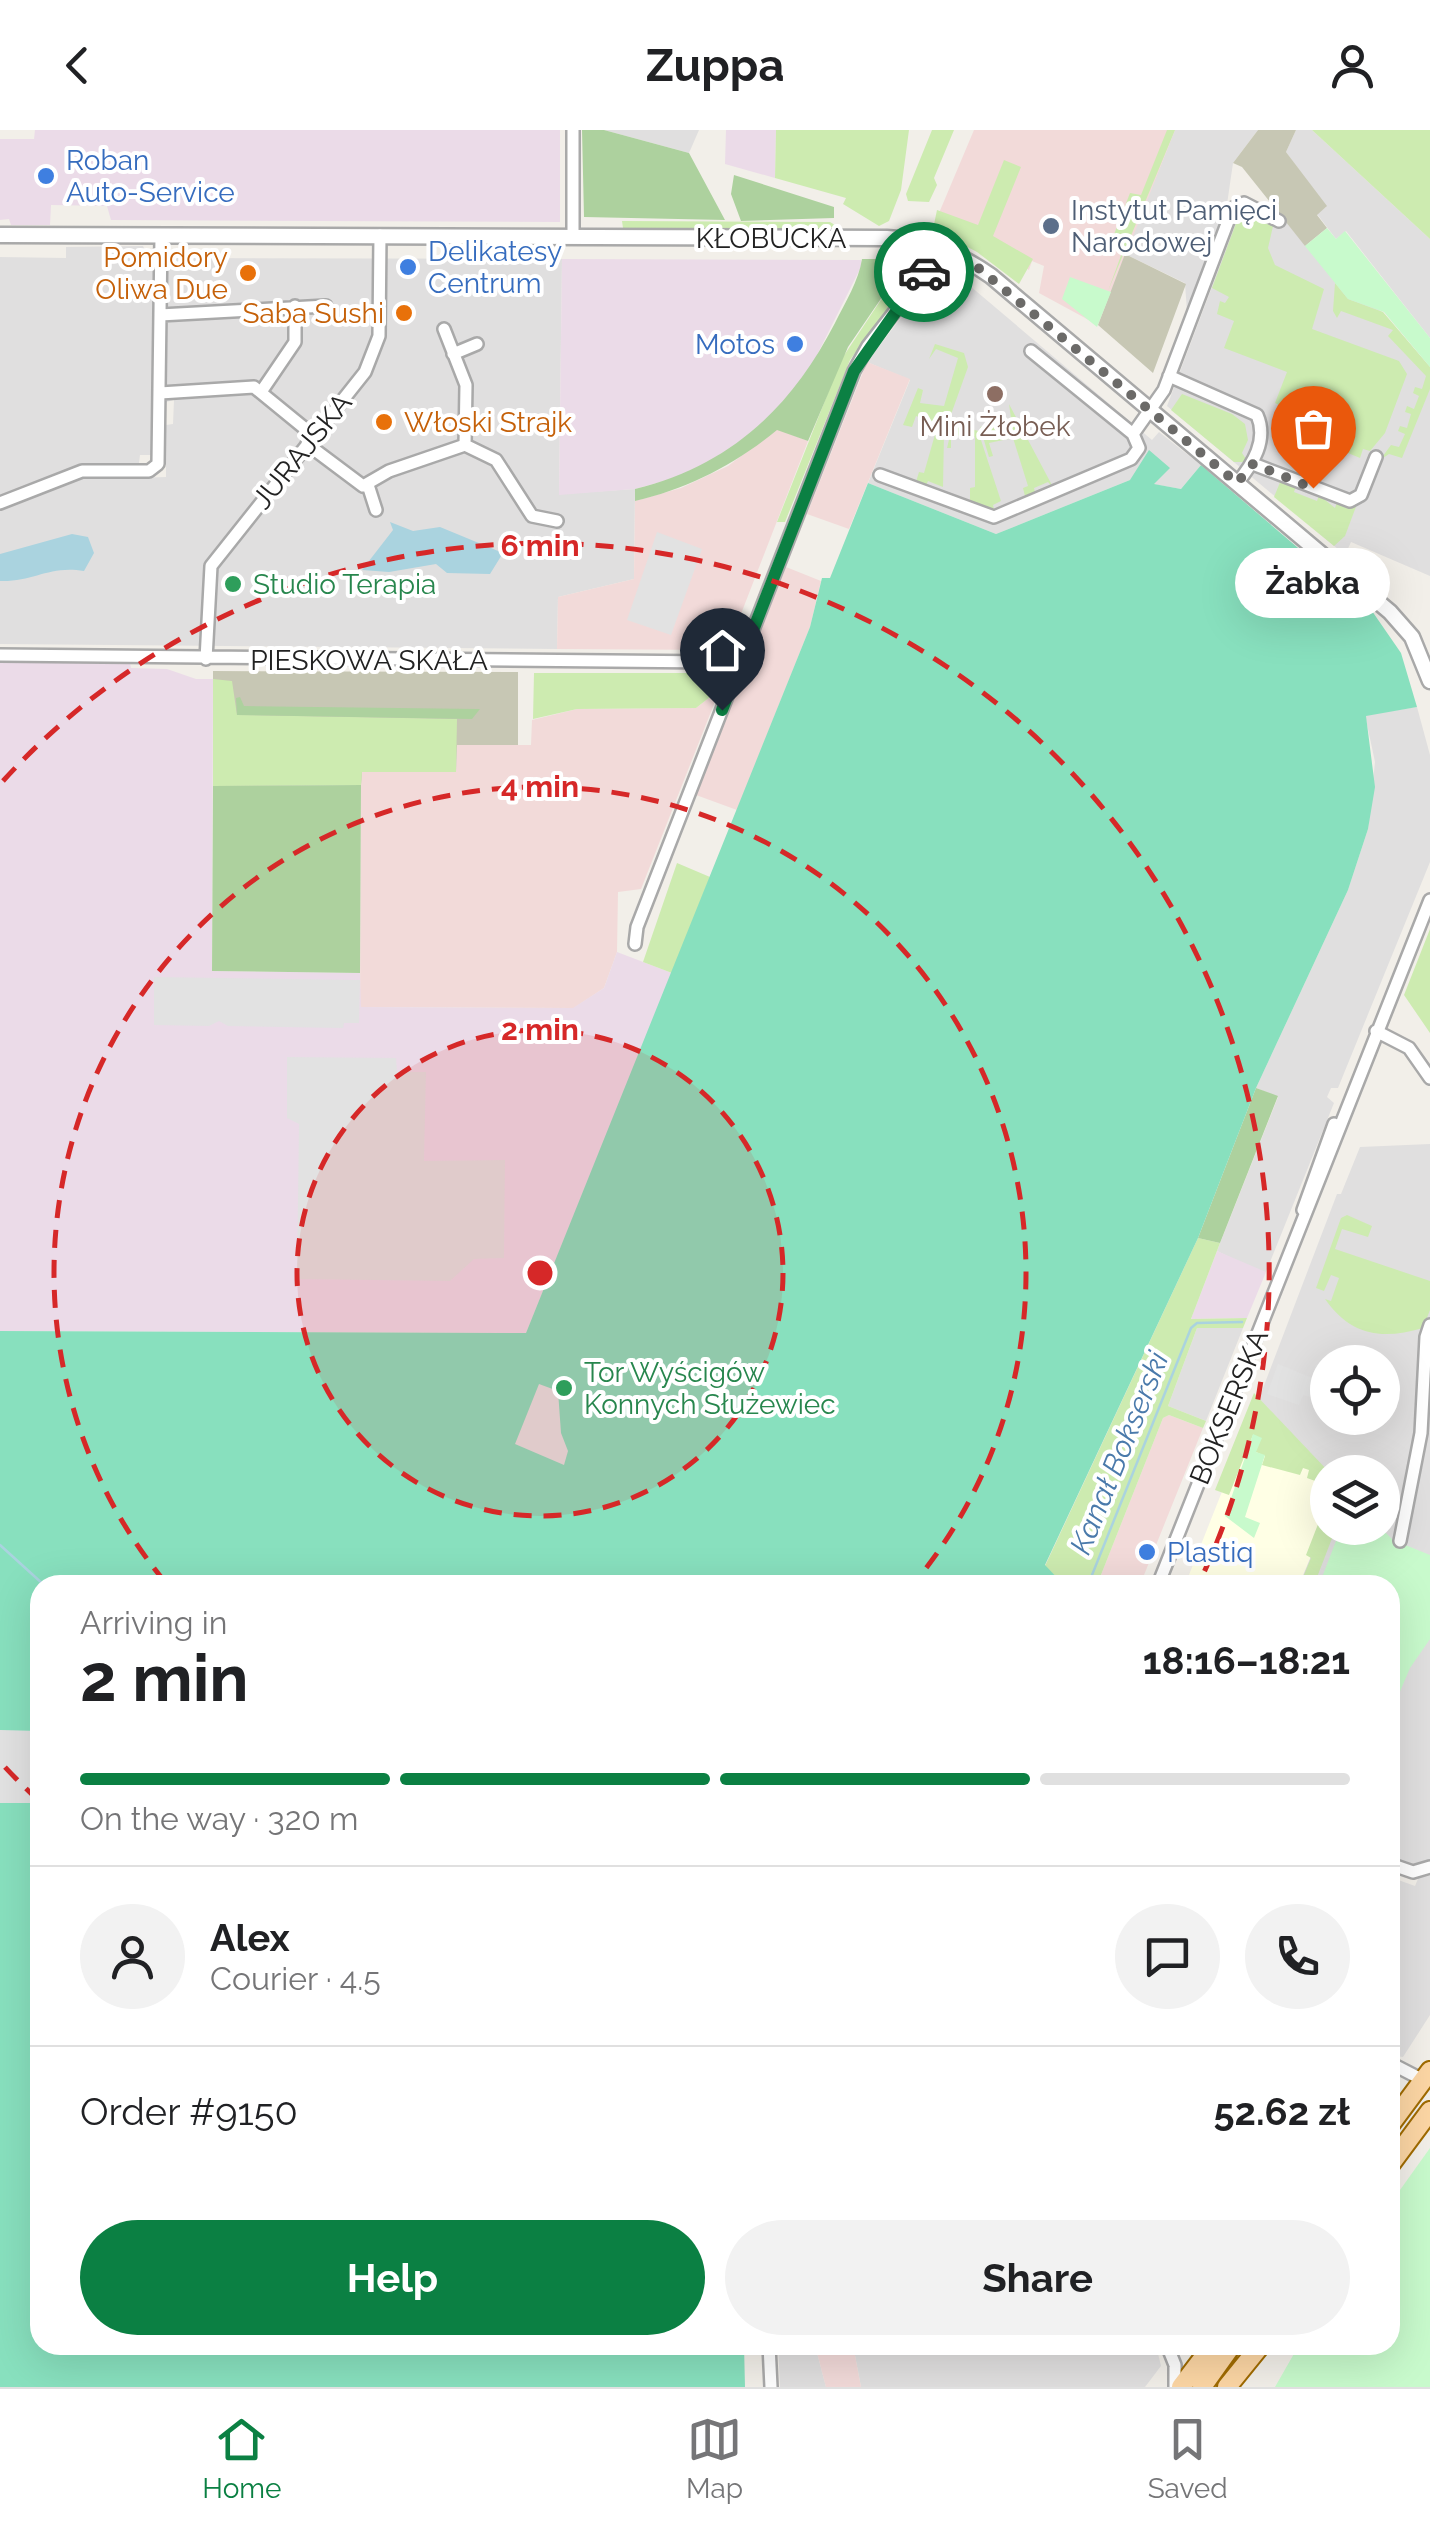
<!DOCTYPE html>
<meta charset="utf-8">
<style>
:root{--surface:#fff;--page:#f2f2f2;--text:#202124;--muted:#757577;--line:#e0e0e0;--accent:#0b8043}
body{margin:0;font-family:Raleway,sans-serif;background:var(--page);color:var(--text);height:100vh;display:flex;flex-direction:column;font-size:38px;white-space:nowrap}
*{box-sizing:border-box;margin:0}
p{font-size:32px;color:var(--muted)}
.icon{flex:none;width:55px;height:55px;fill:none;stroke:currentColor;stroke-width:2;stroke-linecap:round;stroke-linejoin:round}
.map{position:relative;flex:1;overflow:hidden}
.details{position:absolute;left:30px;top:1445px;width:1370px;height:780px;display:flex;flex-direction:column;background:var(--surface);border-radius:30px;box-shadow:0 10px 40px #0002}
.details>*{flex:none}
.controls{position:absolute;left:1310px;top:1215px;display:grid;gap:20px}
.controls a{display:grid;place-items:center;width:90px;height:90px;border-radius:50%;background:var(--surface);box-shadow:0 10px 40px #0002;font-size:50px}
.pin{position:absolute;display:grid;place-items:center;width:85px;height:85px;color:#fff;margin:-102px -42px;border-radius:50% 50% 50% 0;rotate:-45deg;box-shadow:0 0 10px #0007}
.pin .icon{rotate:45deg}
.courier{position:absolute;display:grid;place-items:center;width:100px;height:100px;margin:-50px;border:8px solid #0b8043;border-radius:50%;background:#fff;color:#222;box-shadow:0 2px 12px #0007}
.bubble{position:absolute;height:70px;border-radius:35px;background:var(--surface);box-shadow:0 10px 40px #0002;font-size:32px;font-weight:700;line-height:70px;text-align:center}
.headline em{font-style:normal;font-weight:700}
.headline div{display:flex;flex-direction:column-reverse}
.headline{display:flex;align-items:center;justify-content:space-between;height:170px;padding:0 50px}
h1{font-size:65px;font-weight:700;line-height:75px}
.bar{display:grid;grid-template-columns:repeat(4,1fr);gap:15px 10px;align-content:center;height:120px;padding:0 50px}
.bar i{height:12px;border-radius:8px;background:var(--line)}
.bar .selected{background:var(--accent)}
.bar p{grid-column:span 4}
.line{display:flex;align-items:center;gap:25px;padding:0 50px;border-top:2px solid var(--line)}
.line div{flex:1}
.round{display:grid;place-items:center;flex:none;width:105px;height:105px;border-radius:52px;background:var(--page)}
.button{display:flex;gap:20px;margin-top:auto;padding:20px 50px}
.button a{flex:1;height:115px;border-radius:60px;background:var(--accent);color:#fff;font-size:40px;font-weight:700;line-height:115px;text-align:center}
.button a+a{background:var(--page);color:var(--text)}
header{display:flex;justify-content:space-between;align-items:center;height:130px;padding:0 50px;background:var(--surface);font-size:45px;font-weight:700}
.menu{display:flex;justify-content:space-around;align-items:center;height:140px;border-top:2px solid var(--line);background:var(--surface);font-size:28px;color:var(--muted)}
.menu a{display:grid;justify-items:center;gap:5px}
.menu .selected{color:var(--accent)}
.map>svg:first-child{display:block}
.residential{fill:#e0dfdf;fill-rule:evenodd}
.commercial{fill:#f2dad9}
.industrial{fill:#ebdbe8}
.education{fill:#ffffe5}
.construction{fill:#c7c7b4}
.grass{fill:#cdebb0}
.forest{fill:#add19e}
.park{fill:#c8facc}
.pitch{fill:#88e0be}
.parking{fill:#e2e2e2}
.water{fill:#aad3df}
.lines{fill:none;stroke-linecap:round;stroke-linejoin:round}
.stream{stroke:#aad3df;stroke-width:2.5}
.minor-casing{stroke:#a9a9a9;stroke-width:16}
.tertiary-casing{stroke:#a9a9a9;stroke-width:19}
.primary-casing{stroke:#a06b00;stroke-width:22}
.minor{stroke:#fff;stroke-width:11}
.tertiary{stroke:#fff;stroke-width:14}
.primary{stroke:#fcd6a4;stroke-width:18}
.done{stroke:#6b6a68;stroke-width:10;stroke-dasharray:0 18}
.route{stroke:#0b8043;stroke-width:12}
.ring{fill:none;stroke:#d62828;stroke-width:5;stroke-dasharray:18 12}
.shop-dot{fill:#3f7fe0;stroke:#fff;stroke-width:4}
.service-dot{fill:#5c6f8a;stroke:#fff;stroke-width:4}
.food-dot{fill:#e8710a;stroke:#fff;stroke-width:4}
.education-dot{fill:#8d6e63;stroke:#fff;stroke-width:4}
.leisure-dot{fill:#2e9e5b;stroke:#fff;stroke-width:4}
.labels{text-anchor:middle;dominant-baseline:central;stroke-width:8;stroke-linejoin:round;paint-order:stroke}
.shop-label{font-size:28px;fill:#366cbe;stroke:#fff;text-anchor:start}
.service-label{font-size:28px;fill:#4e5e75;stroke:#fff;text-anchor:start}
.street-label{font-size:28px;fill:#222;stroke:#fff}
.food-label{font-size:28px;fill:#c56008;stroke:#fff;text-anchor:end}
.education-label{font-size:28px;fill:#785e54;stroke:#fff}
.leisure-label{font-size:28px;fill:#27864d;stroke:#fff;text-anchor:start}
.water-label{font-size:30px;font-style:italic;fill:#4a7aab;stroke:#fff}
.centre{fill:#d62828;stroke:#fff;stroke-width:5}
.ring-label{font-size:30px;text-anchor:middle;font-weight:bold;fill:#d62828;stroke:#fff;stroke-width:8;stroke-linejoin:round;paint-order:stroke}
</style>
<header><svg class="icon" aria-label="back" viewBox="0 0 24 24"><path d="M15 5l-7 7 7 7"/></svg>Zuppa<svg class="icon" aria-label="person" viewBox="0 0 24 24"><circle cx="12" cy="8" r="4"/><path d="M4 21q1-7 8-7t8 7"/></svg></header>
<div class="map">
<svg width="1430" height="2257" viewBox="0 0 1430 2257">
<rect width="100%" height="100%" fill="#f2efe9"/>
<!-- residential -->
<path class="residential" d="M604,0H699L689,23Z
M1175,0H1258L1233,33L1226,81L1187,182L1185,153L1125,124Z
M1296,0H1312L1430,109V208L1346,101L1336,109L1317,84L1326,77L1286,22Z
M1246,81L1273,96L1283,88L1328,143L1382,182L1430,237V446L1351,412L1345,425L1167,276L1238,88Z
M143,116L154,138L153,325H140L137,348L166,347V295L173,294L174,270L166,272L167,128L562,129L559,364L635,359L634,449L558,467L557,519L0,514V127L66,128V117Z
M951,148L970,156L1152,310L1159,302L1201,335L1181,359L1130,350L996,404L868,353L910,250L867,232L920,163L937,183Z
M1417,577L1430,625V732L1338,958H1331L1327,967L1334,973L1266,1142L1261,1143L1217,1121L1278,967L1256,958L1348,760L1368,699L1375,632L1365,585Z
M1430,1014V1885L1403,1927L1390,1925V1747L1415,1756L1422,1739L1390,1726V1455H1299L1327,1387L1328,1398H1382V1342H1328L1252,1287L1337,1064H1341L1360,1017ZM1328,1232H1382V1288H1328Z
M1197,1198H1243L1206,1291L1168,1276Z
M778,2215H815L826,2257H780Z
M853,2215H1156L1161,2236L1145,2257H861Z"/>
<!-- commercial -->
<path class="commercial" d="M974,0H1175L1098,195L1039,163L1044,136L1032,131L1029,140L939,83Z
M867,232L910,249L849,399L807,384Z
M777,299L808,311L727,520L557,519L558,467L634,449L635,371L681,358L728,336Z
M786,437L821,451L810,497L737,680L696,665Z
M710,567L716,569L641,759L618,762L617,822L604,858L574,878L360,877L361,642H456L457,615H531L532,590L577,579L696,578Z
M1169,1285L1203,1298L1140,1455H1097L1163,1288Z
M815,2215H853L861,2257H826Z"/>
<!-- industrial -->
<path class="industrial" d="M35,0H560V92L111,90L107,76L51,75L50,95H11L9,89L0,90V9H34Z
M726,0H776L775,48L725,34Z
M562,129L861,130L862,135L813,233L784,273L754,302L707,334L671,349L635,359L559,365Z
M0,532L130,533L131,538L167,539L196,549H213L212,841L360,843L361,877L573,878L604,858L617,822L672,843L526,1203L0,1201Z
M1217,1121L1266,1142L1247,1188L1191,1189Z"/>
<!-- education -->
<path class="education" d="M1252,1286L1327,1353V1387L1299,1455H1185Z"/>
<!-- construction -->
<path class="construction" d="M1258,0H1296L1286,22L1327,76L1317,85L1327,98L1305,116L1242,37L1233,33Z
M1125,124L1186,154L1153,243L1098,195Z
M213,541L518,542V615H457L456,642H362L361,655L213,656Z"/>
<!-- grass -->
<path class="grass" d="M776,0H909L901,60L889,91L879,96L843,74L846,68L775,48Z
M932,0H954L934,48L937,55L929,72L908,71L906,64Z
M1167,0H1175L1108,161L1123,120L1113,107L1130,63L1141,65Z
M1312,0H1430V109Z
M1004,30L1021,37L993,106L1033,129L1019,154L977,122L933,99L937,80L978,95Z
M1246,81L1273,96L1268,118L1275,135L1324,159L1312,199L1399,231L1407,244L1385,303L1370,321L1363,319L1360,328L1278,294L1281,276L1275,273L1287,242L1224,218L1234,191L1217,184L1220,171L1225,173L1229,167L1212,158L1238,88Z
M622,91L830,92L835,95L826,101L623,98Z
M908,129L918,136L850,230L785,392H777L841,230Z
M1335,153L1348,169L1383,182L1430,237V259L1402,328L1389,324L1380,330L1391,315L1399,317L1405,304L1398,301L1400,296L1407,298L1411,284L1405,282L1407,276L1414,279L1419,266L1413,263L1415,257L1422,259L1426,246L1388,206L1393,200L1341,181L1337,188L1333,181Z
M935,214L964,223L968,237L944,304L943,357L928,351L925,358L915,355L919,342L924,343L938,294L916,286L912,297L903,295L918,258L923,260L920,273L944,276L958,228L936,219L929,229Z
M1182,264L1232,284L1245,294L1248,310L1242,323L1248,332H1234L1171,280Z
M1009,274L1054,359L1048,352L1034,358L1036,366L1026,370L1023,358L1028,356L1013,308L989,313L993,326L989,327L980,297L1011,288Z
M953,293L978,301L1001,371L993,375L995,383L970,376V358L975,357V307L951,305V318H947Z
M1281,350L1296,356L1294,362L1317,371L1319,365L1335,378L1337,372L1357,374L1345,406L1334,416L1274,367Z
M534,543H708L710,567L696,578L577,579L533,589Z
M213,549L232,551L237,585L457,589L456,642H362L361,655L213,656Z
M677,733L710,747L672,843L643,832Z
M1430,799V903L1404,865Z
M1347,1085L1372,1096L1368,1107L1342,1099L1335,1119L1430,1151V1180L1423,1198C1382,1210 1351,1206 1325,1169L1331,1171L1339,1148L1331,1145L1324,1161L1316,1158L1341,1088Z
M1198,1108L1220,1113L1191,1189L1247,1188L1243,1198H1197L1168,1276L1206,1291L1203,1298L1169,1285L1163,1288L1097,1455H1064L1045,1436Z
M1254,1263L1329,1342L1327,1378L1320,1372L1326,1355L1307,1348L1309,1340L1303,1338L1300,1345L1262,1335L1265,1326L1256,1322L1253,1305L1229,1365L1215,1360Z
M1322,1384H1327L1328,1398H1336L1314,1455L1301,1452L1311,1428L1306,1425Z"/>
<!-- forest -->
<path class="forest" d="M582,0H604L689,23L725,90L584,87Z
M734,45L834,77V88L741,91L731,64Z
M862,129H908L848,217L808,311L777,300C734,335 689,358 635,371V359C730,336 791,278 835,193C845,173 859,150 862,129Z
M240,567L244,576L480,579L472,589L237,585L236,568Z
M361,655L360,843L212,841L213,656Z
M1256,958L1278,966L1220,1113L1198,1108Z"/>
<!-- park -->
<path class="park" d="M1327,98L1336,109L1345,101L1430,208V237L1384,182L1348,169L1305,116Z
M1070,147L1111,162L1097,197L1062,169Z
M1253,1304L1262,1308L1256,1322L1265,1325L1245,1387L1260,1393L1254,1408L1225,1386Z
M1341,1398H1381L1393,1410L1430,1425V1509L1410,1538L1390,1585V1455H1319Z
M1430,2018V2257H1275L1299,2215H1390V2074Z"/>
<!-- pitch -->
<path class="pitch" d="M1149,320L1170,338L1154,354L1181,359L1201,335L1372,481L1401,523L1417,577L1366,586L1375,657L1368,699L1348,760L1256,958L1198,1108L1045,1435L1064,1455H40V2215H744L745,2257H0V1201L526,1203L810,497L822,448H830L868,353L996,404L1130,350Z"/>
<!-- parking -->
<path class="parking" d="M657,402L702,419L671,505L627,490Z
M154,847L360,850L359,893H344L343,898L228,896L219,891L209,896L154,895Z
M287,927L396,928L397,942H426L424,1031L505,1030L504,1128L474,1129L450,1151L297,1149L299,994L287,988Z
M1278,1234L1312,1248L1316,1234L1327,1237L1323,1270L1303,1265L1299,1275L1267,1264Z
M539,1254L558,1261L561,1303L568,1321L564,1335L515,1314Z
M0,1600L40,1601V1673H0Z"/>
<!-- water -->
<path class="water" d="M390,392L413,401L440,397L503,423L490,444L447,443L436,434L389,442L362,440L393,400Z
M72,404L88,407L94,423L84,441C49,435 34,452 0,451V424Z"/>
<g class="lines">
<!-- stream -->
<path class="stream" d="M0,1415L44,1455
M1088,1455L1191,1198L1197,1193L1242,1192"/>
<!-- minor casing -->
<g class="minor-casing">
<path id="minor" d="M573,0V107
M160,185L326,176
M444,199L466,255L465,315
M1031,221L1133,304
M453,224L477,214
M1169,246L1257,285C1268,310 1253,334 1237,353
M261,262L295,212V176
M160,263L254,257L314,306
M307,314L363,356L389,341L465,315L496,330L532,386L557,391
M1253,334L1350,371L1361,365L1376,327
M880,345L994,387L1131,329L1139,318L1133,304L1164,260L1233,78L1244,73L1279,91
M368,355L376,380
M0,373L82,341H149L158,334L161,106
M0,525L712,532L738,539
M206,529L211,436L365,242L379,206L380,105
M635,814L637,797L854,241L868,216L944,118
M1376,901L1409,918L1430,948
M1303,1080L1334,994
M1400,1411L1421,1303L1426,1207L1430,1195
M1158,1455L1430,770
M1390,1734L1413,1742L1430,1737
M1390,1933L1423,1950
M769,2215L771,2257
M1167,2215L1175,2235V2257"/>
</g>
<!-- tertiary casing -->
<g class="tertiary-casing">
<path id="tertiary" d="M0,105L887,108C928,110 958,123 991,146L1390,482L1412,507L1430,551"/>
</g>
<!-- primary casing -->
<g class="primary-casing">
<path id="primary" d="M1390,1995L1430,1941
M1390,2035L1430,1981
M1181,2257L1213,2215
M1202,2257L1232,2215
M1227,2257L1261,2215"/>
</g>
<!-- minor -->
<use href="#minor" class="minor"/>
<!-- tertiary -->
<use href="#tertiary" class="tertiary"/>
<!-- primary -->
<use href="#primary" class="primary"/>
</g>
<g class="lines">
<!-- done -->
<path class="done" d="M924,142L944,118L970,131L1237,353L1253,334L1313,358"/>
<!-- route -->
<path class="route" d="M722,580L854,241L924,142"/>
</g>
<!-- distance rings -->
<circle cx="540" cy="1143" r="243" fill="#d62828" fill-opacity=".12"/>
<g class="ring">
<circle cx="540" cy="1143" r="243"/>
<path d="M165 1452A486 486 0 1 1 915 1452"/>
<path d="M39 1671A728 728 0 0 1 3 1635M3 651A728 728 0 0 1 1200 1451"/>
</g>
<!-- markers -->
<g class="shop-dot">
<circle cx="46" cy="46" r="10"/>
<circle cx="408" cy="137" r="10"/>
<circle cx="795" cy="214" r="10"/>
<circle cx="1147" cy="1422" r="10"/>
</g>
<circle class="service-dot" cx="1051" cy="96" r="10"/>
<g class="food-dot">
<circle cx="248" cy="143" r="10"/>
<circle cx="404" cy="183" r="10"/>
<circle cx="384" cy="292" r="10"/>
</g>
<circle class="education-dot" cx="995" cy="264" r="10"/>
<g class="leisure-dot">
<circle cx="233" cy="454" r="10"/>
<circle cx="564" cy="1258" r="10"/>
</g>
<g class="labels">
<!-- shop labels -->
<g class="shop-label">
<text x="66" y="30">Roban<tspan x="66" dy="32">Auto-Service</tspan></text>
<text x="428" y="121">Delikatesy<tspan x="428" dy="32">Centrum</tspan></text>
<text x="775" y="214" text-anchor="end">Motos</text>
<text x="1167" y="1422">Plastiq</text>
</g>
<!-- service labels -->
<g class="service-label">
<text x="1071" y="80">Instytut Pamięci<tspan x="1071" dy="32">Narodowej</tspan></text>
</g>
<!-- street labels -->
<g class="street-label">
<text x="771" y="108">KŁOBUCKA</text>
<text transform="translate(302 321) rotate(-51)">JURAJSKA</text>
<text x="369" y="530">PIESKOWA SKAŁA</text>
<text transform="translate(1229 1277) rotate(-68)">BOKSERSKA</text>
</g>
<!-- food labels -->
<g class="food-label">
<text x="228" y="127">Pomidory<tspan x="228" dy="32">Oliwa Due</tspan></text>
<text x="384" y="183">Saba Sushi</text>
<text x="404" y="292" text-anchor="start">Włoski Strajk</text>
</g>
<!-- education labels -->
<g class="education-label">
<text x="995" y="296">Mini Żłobek</text>
</g>
<!-- leisure labels -->
<g class="leisure-label">
<text x="253" y="454">Studio Terapia</text>
<text x="584" y="1242">Tor Wyścigów<tspan x="584" dy="32">Konnych Służewiec</tspan></text>
</g>
<!-- water labels -->
<g class="water-label">
<text transform="translate(1119 1323) rotate(-68)">Kanał Bokserski</text>
</g>
</g>
<circle cx="540" cy="1143" r="15" class="centre"/>
<g class="ring-label">
<text x="540" y="426">6 min</text>
<text x="540" y="667">4 min</text>
<text x="540" y="910">2 min</text>
</g>
</svg>
<div class="controls">
<a><svg class="icon" aria-label="locate" viewBox="0 0 24 24"><circle cx="12" cy="12" r="6"/><path d="M12 2v4M12 18v4M2 12h4M18 12h4"/></svg></a>
<a><svg class="icon" aria-label="layers" viewBox="0 0 24 24"><path d="M12 4l9 5-9 5-9-5zM3 14l9 5 9-5"/></svg></a>
</div>
<div class="pin" style="left:1313px;top:358px;background:#ea580c"><svg class="icon" aria-label="bag" viewBox="0 0 24 24"><path d="M5 8h14l-1 12H6zM9 8a3 3 0 0 1 6 0"/></svg></div>
<div class="pin" style="left:722px;top:580px;background:#1f2937"><svg class="icon" aria-label="home" viewBox="0 0 24 24"><path d="M3 11l9-7 9 7M6 9v11h12V9"/></svg></div>
<div class="courier" style="left:924px;top:142px"><svg class="icon" aria-label="car" viewBox="0 0 24 24"><path d="M5 17H2v-5l4-1 3-4h7l3 4 3 1v5h-3M9 17h6M6 11h13"/><circle cx="7" cy="17" r="2"/><circle cx="17" cy="17" r="2"/></svg></div>
<div class="bubble" style="left:1235px;top:418px;width:155px">Żabka</div>
<section class="details">
<div class="headline"><div><h1>2 min</h1><p>Arriving in</p></div><em>18:16–18:21</em></div>
<div class="bar"><i class="selected"></i><i class="selected"></i><i class="selected"></i><i></i><p>On the way · 320 m</p></div>
<div class="line" style="height:180px"><a class="round"><svg class="icon" aria-label="person" viewBox="0 0 24 24"><circle cx="12" cy="8" r="4"/><path d="M4 21q1-7 8-7t8 7"/></svg></a><div><b>Alex</b><p>Courier · 4.5</p></div><a class="round"><svg class="icon" aria-label="chat" viewBox="0 0 24 24"><path d="M4 5h16v11H9l-5 4z"/></svg></a><a class="round"><svg class="icon" aria-label="phone" viewBox="0 0 24 24"><path d="M5 4h4l2 5-3 2q2 4 5 5l2-3 5 2v4C11 20 4 13 5 4z"/></svg></a></div>
<div class="line" style="height:130px"><div>Order #9150</div><b>52.62 zł</b></div>
<div class="button"><a>Help</a><a>Share</a></div>
</section>
</div>
<nav class="menu">
<a class="selected"><svg class="icon" aria-label="home" viewBox="0 0 24 24"><path d="M3 11l9-7 9 7M6 9v11h12V9"/></svg>Home</a>
<a><svg class="icon" aria-label="map" viewBox="0 0 24 24"><path d="M3 6l6-2 6 2 6-2v14l-6 2-6-2-6 2zM9 4v14M15 6v14"/></svg>Map</a>
<a><svg class="icon" aria-label="saved" viewBox="0 0 24 24"><path d="M7 4h10v16l-5-4-5 4z"/></svg>Saved</a>
</nav>
